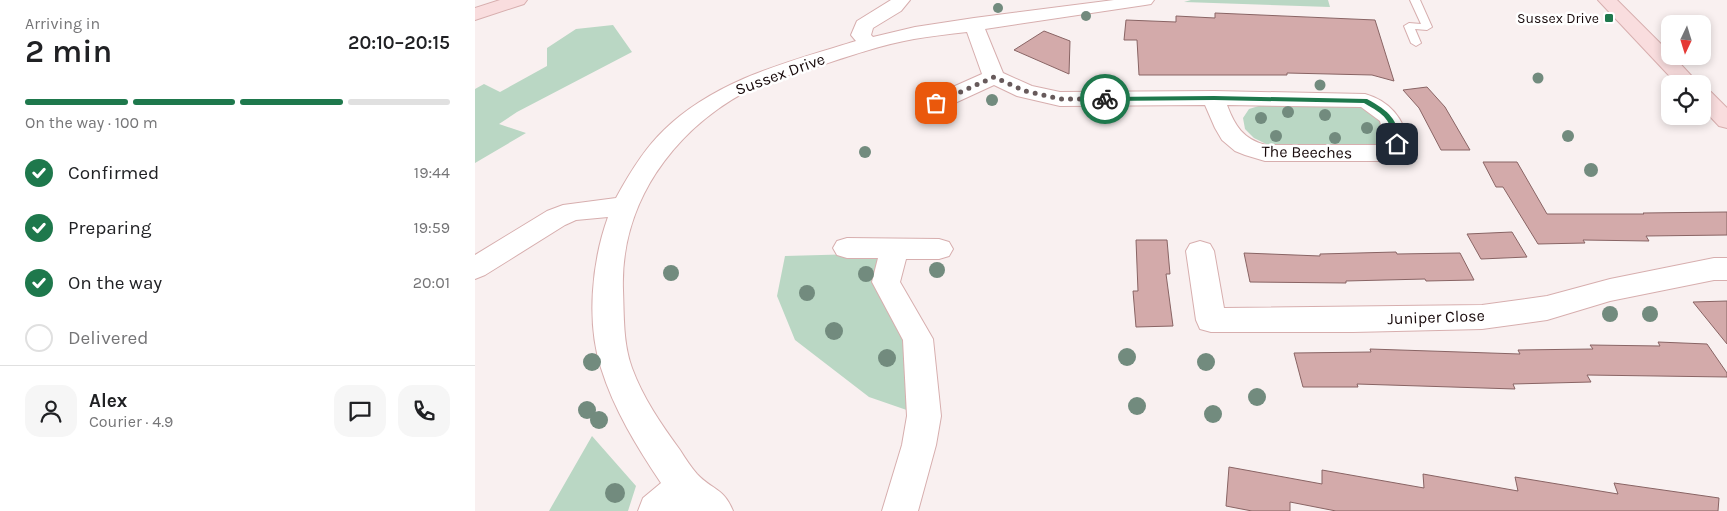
<!DOCTYPE html>
<meta charset="utf-8">
<style>
:root{--surface:#fff;--page:#f6f6f6;--text:#202124;--muted:#757577;--line:#e0e0e0;--accent:#1e784c}
body{margin:0;font-family:Karla,sans-serif;background:var(--page);color:var(--text);height:100vh;display:flex;flex-direction:column;font-size:19px;white-space:nowrap}
*{box-sizing:border-box;margin:0}
p{font-size:16px;color:var(--muted)}
.icon{flex:none;width:28px;height:28px;fill:none;stroke:currentColor;stroke-width:2;stroke-linecap:round;stroke-linejoin:round}
.map{position:relative;flex:1;overflow:hidden}
.side{display:flex;flex-direction:column;background:var(--surface);width:475px}
.side>*{flex:none}
.needle{width:32px;rotate:184deg}
.tools{position:absolute;left:1186px;top:15px;display:grid;gap:10px}
.tools a{display:grid;place-items:center;width:50px;height:50px;border-radius:10px;background:var(--surface);box-shadow:0 2px 8px #0003;font-size:25px}
.pin{position:absolute;display:grid;place-items:center;width:42px;height:42px;color:#fff;margin:-21px;border-radius:10px;box-shadow:0 2px 8px #0006}
.courier{position:absolute;display:grid;place-items:center;width:50px;height:50px;margin:-25px;border:4px solid #1e784c;border-radius:50%;background:#fff;color:#222;box-shadow:0 1px 6px #0007}
.head em{font-style:normal;font-weight:600}
.head div{display:flex;flex-direction:column-reverse}
.head{display:flex;align-items:center;justify-content:space-between;height:85px;padding:0 25px}
h1{font-size:32px;font-weight:600;line-height:38px}
.bar{display:grid;grid-template-columns:repeat(4,1fr);gap:8px 5px;align-content:center;height:60px;padding:0 25px}
.bar i{height:6px;border-radius:4px;background:var(--line)}
.bar .selected{background:var(--accent)}
.bar p{grid-column:span 4}
.line{display:flex;align-items:center;gap:12px;padding:0 25px;border-top:1px solid var(--line)}
.line div{flex:1}
.round{display:grid;place-items:center;flex:none;width:52px;height:52px;border-radius:15px;background:var(--page)}
ol{padding:0 25px;list-style:none}
li{display:flex;align-items:center;gap:15px;height:55px}
li p{margin-inline-start:auto}
li .icon{padding:5px;border-radius:50%;background:var(--accent);color:#fff;stroke-width:4}
li:last-child{color:var(--muted)}
li i{width:28px;height:28px;border:2px solid var(--line);border-radius:50%}
main{display:flex;flex:1;min-height:0}
.map>svg:first-child{display:block}
.green{fill:#bad7c4}
.building{fill:#d3aaaa;stroke:#896464}
.lines{fill:none;stroke-linecap:round;stroke-linejoin:round}
.lane-casing{stroke:#d7aeae;stroke-width:2}
.street-casing{stroke:#d7aeae;stroke-width:2}
.secondary-casing{stroke:#d7aeae;stroke-width:2}
.lane{fill:#fff;fill-rule:evenodd}
.street{fill:#fff;fill-rule:evenodd}
.secondary{fill:#f9ddde;fill-rule:evenodd}
.tree{fill:#728b7e}
.route{fill:#1e784c}
.done{stroke:#675a5b;stroke-width:5;stroke-dasharray:0 9}
.poi-dot{fill:#1e784c;stroke:#fff;stroke-width:2}
.labels{text-anchor:middle;dominant-baseline:central;stroke-width:5;stroke-linejoin:round;paint-order:stroke}
.far-poi-label{font-size:14px;fill:#180a0b;stroke:#fff;text-anchor:end}
.street-label{font-size:16px;fill:#180a0b;stroke:#fff}
</style>
<main>
<section class="side">
<div class="head"><div><h1>2 min</h1><p>Arriving in</p></div><em>20:10–20:15</em></div>
<div class="bar"><i class="selected"></i><i class="selected"></i><i class="selected"></i><i></i><p>On the way · 100 m</p></div>
<ol>
<li><svg class="icon" aria-label="check" viewBox="0 0 24 24"><path d="M5 12l5 5 9-10"/></svg>Confirmed<p>19:44</p></li>
<li><svg class="icon" aria-label="check" viewBox="0 0 24 24"><path d="M5 12l5 5 9-10"/></svg>Preparing<p>19:59</p></li>
<li><svg class="icon" aria-label="check" viewBox="0 0 24 24"><path d="M5 12l5 5 9-10"/></svg>On the way<p>20:01</p></li>
<li><i></i>Delivered</li>
</ol>
<div class="line" style="height:90px"><a class="round"><svg class="icon" aria-label="person" viewBox="0 0 24 24"><circle cx="12" cy="8" r="4"/><path d="M4 21q1-7 8-7t8 7"/></svg></a><div><b>Alex</b><p>Courier · 4.9</p></div><a class="round"><svg class="icon" aria-label="chat" viewBox="0 0 24 24"><path d="M4 5h16v11H9l-5 4z"/></svg></a><a class="round"><svg class="icon" aria-label="phone" viewBox="0 0 24 24"><path d="M5 4h4l2 5-3 2q2 4 5 5l2-3 5 2v4C11 20 4 13 5 4z"/></svg></a></div>
</section>
<div class="map">
<svg width="1252" height="511" viewBox="0 0 1252 511">
<rect width="100%" height="100%" fill="#f9f0f0"/>
<!-- green -->
<path class="green" d="M716,0H853L855,7L709,2Z
M138,25L157,52L42,112L24,124L51,133L0,163V89L9,84L25,92L72,66V48L101,29Z
M787,105L890,106L900,110L914,139L902,147L821,148L793,145L779,138L770,129L768,118L774,109Z
M419,253L411,282L443,339L449,416L394,397L320,340L302,296L310,256Z
M117,436L161,486L153,511H74Z"/>
<!-- building -->
<path class="building" d="M740,13L900,20L919,81L897,75L812,73V75H664L662,40H649L651,20L701,22V16L740,18Z
M569,31L595,41L594,74L539,50Z
M952,87L970,107L995,150H966L944,108L928,90Z
M1008,162H1042L1072,214H1169L1168,213L1252,212V235L1171,236L1174,241L1108,240L1110,243L1063,244L1028,187H1021Z
M1037,232L1052,257L1006,259L992,234Z
M661,240H692L695,274H691L698,326L661,327L658,291H663Z
M921,252L922,254L985,253L999,280L951,281L950,279L871,281V283L775,282L769,253L845,256V254Z
M1252,301V344L1218,302Z
M1183,342L1232,344L1252,373V377L1112,375L1116,382L1038,384L1040,389L882,384L883,387H828L819,353L896,352L895,349L1045,354L1043,350L1118,349L1115,345L1185,346Z
M754,467L847,484V470L949,488L948,474L1043,491L1040,477L1143,494L1139,483L1244,498L1243,511H861L815,502V511H777L751,506Z"/>
<g class="lines">
<!-- lane casing -->
<g class="lane-casing">
<path id="lane" d="M935,0H945L957,27L952,30L940,29L946,43L941,46L936,43L929,26L934,23L946,24Z"/>
</g>
<!-- street casing -->
<g class="street-casing">
<path id="street" d="M416,0H435L426,11L398,28L396,35L398,37L440,27L499,18L639,0H679L676,4L670,5L510,29L528,73L557,86L585,92L739,91L890,94C915,101 929,119 934,144C928,153 916,158 906,161H790L770,155L760,151L747,140L740,128L730,105L585,106L542,96L519,85L469,108L461,110L453,108L450,103L453,98L507,74L492,32C474,34 457,36 439,39C406,45 374,56 341,67C318,74 292,81 270,92C197,132 145,204 148,290C149,316 148,344 157,368C168,398 186,424 205,450C210,458 216,467 222,474C237,490 249,488 258,511H163L168,498L186,483C162,447 139,410 126,368C111,322 117,261 133,217L101,220L90,225L10,275L0,279V255L72,211L88,205L141,198C154,174 169,149 189,130C242,79 313,62 381,41L376,35L382,21ZM752,105L886,107L905,121L910,141L902,145H791C768,139 760,126 752,105Z
M372,238L464,239L474,242L478,249L474,256L464,259H431L425,282L458,339L466,416L461,445L443,511H407L427,445L432,416L428,340L397,282L403,258H372L362,255L358,248L362,241Z
M725,241L735,244L739,251L749,308L1007,305L1072,296L1135,279L1239,258H1252V280H1239L1135,301L1072,320L1007,329L878,332H736L725,329L721,320L711,251L715,244Z"/>
</g>
<!-- secondary casing -->
<g class="secondary-casing">
<path id="secondary" d="M25,0H52L49,4L0,20V8Z
M1123,0H1142L1195,53V56H1198L1224,84H1202Z
M1228,90L1236,92L1252,108V128L1244,126L1228,109Z"/>
</g>
<!-- lane -->
<use href="#lane" class="lane"/>
<!-- street -->
<use href="#street" class="street"/>
<!-- secondary -->
<use href="#secondary" class="secondary"/>
</g>
<!-- trees -->
<g class="tree">
<circle cx="523" cy="8" r="5"/>
<circle cx="611" cy="16" r="5"/>
<circle cx="1063" cy="78" r="5.5"/>
<circle cx="845" cy="85" r="5.5"/>
<circle cx="517" cy="100" r="6"/>
<circle cx="813" cy="112" r="6"/>
<circle cx="850" cy="115" r="6"/>
<circle cx="786" cy="118" r="6"/>
<circle cx="892" cy="128" r="6"/>
<circle cx="801" cy="136" r="6"/>
<circle cx="1093" cy="136" r="6"/>
<circle cx="860" cy="138" r="6"/>
<circle cx="390" cy="152" r="6"/>
<circle cx="1116" cy="170" r="7"/>
<circle cx="462" cy="270" r="8"/>
<circle cx="196" cy="273" r="8"/>
<circle cx="391" cy="274" r="8"/>
<circle cx="332" cy="293" r="8"/>
<circle cx="1135" cy="314" r="8"/>
<circle cx="1175" cy="314" r="8"/>
<circle cx="359" cy="331" r="9"/>
<circle cx="652" cy="357" r="9"/>
<circle cx="412" cy="358" r="9"/>
<circle cx="117" cy="362" r="9"/>
<circle cx="731" cy="362" r="9"/>
<circle cx="782" cy="397" r="9"/>
<circle cx="662" cy="406" r="9"/>
<circle cx="112" cy="410" r="9"/>
<circle cx="738" cy="414" r="9"/>
<circle cx="124" cy="420" r="9"/>
<circle cx="140" cy="493" r="10"/>
</g>
<!-- route -->
<path class="route" d="M739,96L892,99C915,112 922,118 926,144L922,147L919,144C916,119 910,115 889,103L739,100L630,101L627,99L630,97Z"/>
<g class="lines">
<!-- done -->
<path class="done" d="M461,103L519,77L550,91L585,99H630"/>
</g>
<!-- markers -->
<rect class="poi-dot" x="1129" y="13" width="10" height="10" rx="2.5"/>
<g class="labels">
<!-- far-poi labels -->
<g class="far-poi-label">
<text x="1124" y="18">Sussex Drive</text>
</g>
<!-- street labels -->
<g class="street-label">
<text transform="translate(305 74) rotate(-20)">Sussex Drive</text>
<text transform="translate(832 152) rotate(1)">The Beeches</text>
<text transform="translate(961 317) rotate(-2)">Juniper Close</text>
</g>
</g>
</svg>
<div class="tools">
<a><svg class="needle" viewBox="-14 -14 28 28"><path d="M0-13l5 13h-10z" fill="#e53935"/><path d="M0 13l5-13h-10z" fill="#757577"/></svg></a>
<a><svg class="icon" aria-label="locate" viewBox="0 0 24 24"><circle cx="12" cy="12" r="6"/><path d="M12 2v4M12 18v4M2 12h4M18 12h4"/></svg></a>
</div>
<div class="pin" style="left:461px;top:103px;background:#ea580c"><svg class="icon" aria-label="bag" viewBox="0 0 24 24"><path d="M5 8h14l-1 12H6zM9 8a3 3 0 0 1 6 0"/></svg></div>
<div class="pin" style="left:922px;top:144px;background:#1f2937"><svg class="icon" aria-label="home" viewBox="0 0 24 24"><path d="M3 11l9-7 9 7M6 9v11h12V9"/></svg></div>
<div class="courier" style="left:630px;top:99px"><svg class="icon" aria-label="bike" viewBox="0 0 24 24"><circle cx="6" cy="16" r="4"/><circle cx="18" cy="16" r="4"/><path d="M6 16l4-8h5l3 8M10 8l3 8H6M13 5h3"/></svg></div>
</div>
</main>
